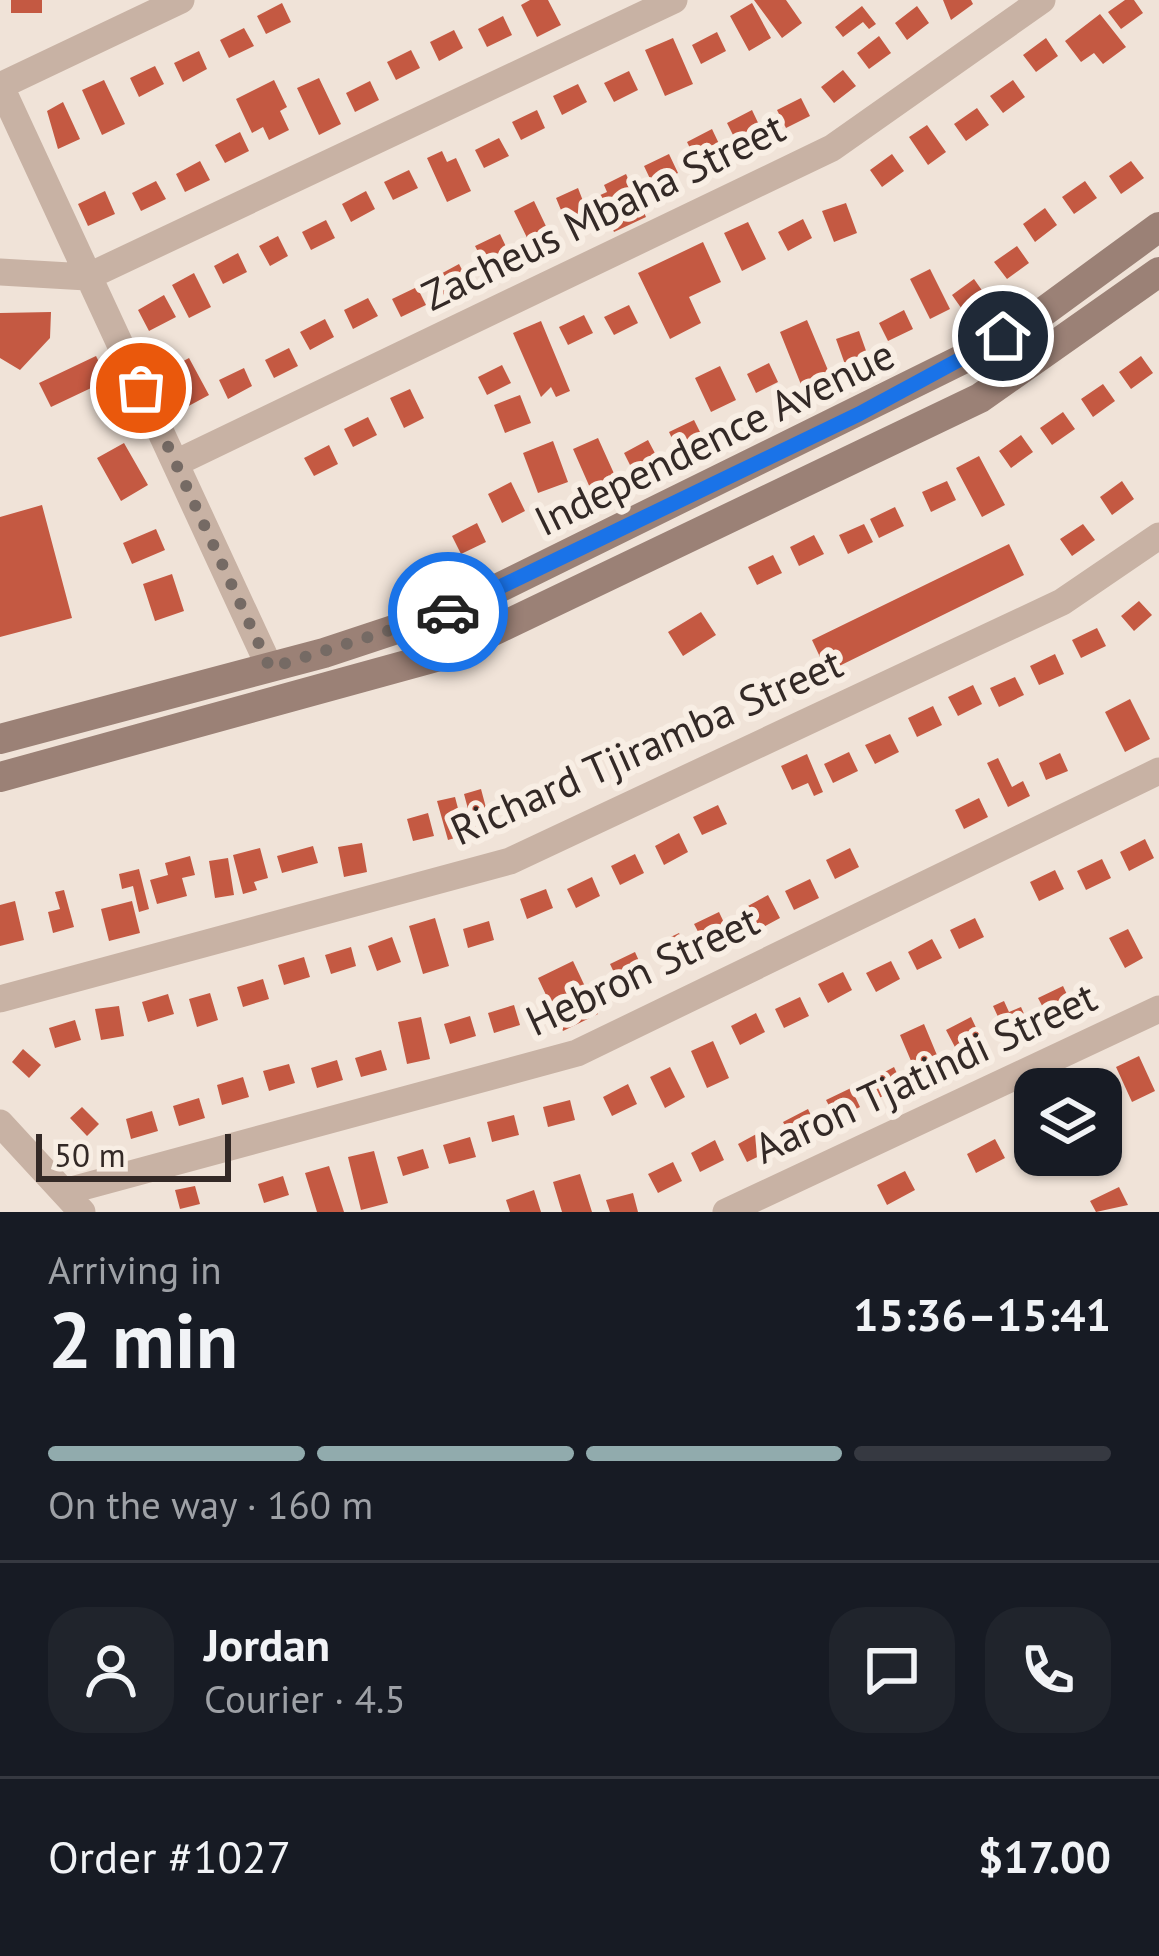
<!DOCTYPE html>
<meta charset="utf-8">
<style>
:root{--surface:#171b24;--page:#20242c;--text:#f1f3f6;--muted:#9ea1a6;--line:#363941;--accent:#91abad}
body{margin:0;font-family:"PT Sans",sans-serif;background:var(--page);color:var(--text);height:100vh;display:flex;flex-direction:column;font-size:45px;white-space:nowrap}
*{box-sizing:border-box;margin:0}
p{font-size:39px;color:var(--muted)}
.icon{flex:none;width:66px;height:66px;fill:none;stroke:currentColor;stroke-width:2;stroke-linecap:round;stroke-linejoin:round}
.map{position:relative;height:1212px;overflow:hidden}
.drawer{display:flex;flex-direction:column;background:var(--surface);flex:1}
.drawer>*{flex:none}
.tools{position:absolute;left:1014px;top:1068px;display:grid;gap:24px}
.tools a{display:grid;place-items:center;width:108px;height:108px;border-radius:24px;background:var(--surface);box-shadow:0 3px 9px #0004;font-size:60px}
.scale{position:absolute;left:36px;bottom:30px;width:195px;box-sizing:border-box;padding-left:12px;border:6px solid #332926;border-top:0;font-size:33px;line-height:42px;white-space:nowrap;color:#332926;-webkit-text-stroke:9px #f8eee4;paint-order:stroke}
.pin{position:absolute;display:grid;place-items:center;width:102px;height:102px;color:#fff;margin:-51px;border:6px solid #fff;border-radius:50%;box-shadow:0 3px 12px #0007}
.courier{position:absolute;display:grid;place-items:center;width:120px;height:120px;margin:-60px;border:9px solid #1a73e8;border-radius:50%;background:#fff;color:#222;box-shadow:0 3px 15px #0007}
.headline em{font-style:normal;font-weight:700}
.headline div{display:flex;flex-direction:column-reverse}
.headline{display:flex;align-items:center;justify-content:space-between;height:204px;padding:0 48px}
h1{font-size:78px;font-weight:700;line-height:90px}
.bar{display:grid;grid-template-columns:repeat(4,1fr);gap:18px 12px;align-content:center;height:144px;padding:0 48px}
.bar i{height:15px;border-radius:9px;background:var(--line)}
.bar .active{background:var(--accent)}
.bar p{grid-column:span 4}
.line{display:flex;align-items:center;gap:30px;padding:0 48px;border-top:3px solid var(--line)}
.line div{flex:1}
.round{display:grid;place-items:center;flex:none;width:126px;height:126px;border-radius:36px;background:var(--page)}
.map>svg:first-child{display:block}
.building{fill:#c45942}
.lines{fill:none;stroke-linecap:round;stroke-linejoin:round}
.street{stroke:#c8b2a4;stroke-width:27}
.secondary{stroke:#9b8176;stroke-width:30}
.done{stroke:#756a64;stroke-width:12;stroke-dasharray:0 21.6}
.route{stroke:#1a73e8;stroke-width:15}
.labels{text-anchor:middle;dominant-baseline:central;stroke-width:12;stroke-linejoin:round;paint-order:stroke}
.street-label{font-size:42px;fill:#332926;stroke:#f8eee4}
</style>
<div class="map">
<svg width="1159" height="1212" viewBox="0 0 1159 1212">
<rect width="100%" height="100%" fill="#f0e3d8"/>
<!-- building -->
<path class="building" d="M11,0H42V13H11Z
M530,0H548L561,25L537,37L521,5Z
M754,0H786L802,23L782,38Z
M943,0H971L973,4L951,20Z
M1125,0H1134L1143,13L1121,29L1108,12Z
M282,3L291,22L266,34L257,16Z
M752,3L771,38L749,51L730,16Z
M862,6L876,24L869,29L863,22L843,37L835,27Z
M917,6L929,23L907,40L895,23Z
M1100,14L1126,47L1103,64L1094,53L1081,62L1065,41Z
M503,16L512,35L487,47L478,29Z
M244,28L254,46L229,58L220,40Z
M454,30L463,48L439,61L430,42Z
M717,32L726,51L701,64L692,45Z
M879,36L891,53L869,69L857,53Z
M673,38L693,84L665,96L645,50Z
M1046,38L1058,56L1036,72L1023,55Z
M411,50L420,68L396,80L387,62Z
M199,51L207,69L183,82L174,63Z
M155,66L164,84L139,97L130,78Z
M843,70L856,86L834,103L821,87Z
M629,71L638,90L614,102L604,83Z
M319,78L341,124L319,135L297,88Z
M104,80L125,124L102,135L82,90Z
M274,80L287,107L280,111L289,130L269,140L263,127L252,133L236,99Z
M1013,80L1025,97L1003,113L990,96Z
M370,81L379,100L355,112L346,93Z
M578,84L587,102L562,115L553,96Z
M801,98L810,116L786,128L777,110Z
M63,102L80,139L58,149L47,111Z
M977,108L989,125L966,141L954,124Z
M537,110L545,128L521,140L512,122Z
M752,110L761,129L736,141L727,123Z
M927,125L946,152L928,165L909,137Z
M712,129L721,148L696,160L687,142Z
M240,132L249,151L225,163L215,145Z
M499,138L509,156L484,168L475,150Z
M442,151L447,162L456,158L471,191L447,202L427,158Z
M669,154L678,173L653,185L644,166Z
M892,154L904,171L882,187L870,170Z
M200,161L210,180L185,192L176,174Z
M1131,161L1144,178L1121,194L1109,176Z
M409,170L418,188L393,200L384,182Z
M626,174L646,217L614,232L598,196L607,192L604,185Z
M156,181L166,199L141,211L132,193Z
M1085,181L1097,198L1074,214L1062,197Z
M578,188L583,201L590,198L602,227L573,239L556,198Z
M105,191L115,214L88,226L78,204Z
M366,191L375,209L351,222L342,204Z
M534,201L554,243L534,252L514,211Z
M846,203L857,233L834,242L822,211Z
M1045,208L1057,225L1035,242L1023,224Z
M803,219L812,238L788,251L778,232Z
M326,220L335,238L311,250L302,232Z
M748,222L766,259L742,271L724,233Z
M500,234L509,253L485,265L475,246Z
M278,236L288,256L270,266L259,246Z
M703,242L721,282L689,297L701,323L670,339L638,273Z
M1017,246L1029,263L1007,279L994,262Z
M238,253L247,272L223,284L214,266Z
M459,264L469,283L444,295L435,277Z
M930,269L950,309L930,319L910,279Z
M194,273L211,307L189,318L172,285Z
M974,279L986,296L964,312L952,295Z
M417,287L426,305L401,317L392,299Z
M164,295L176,317L149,331L138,310Z
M368,298L378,316L353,329L344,310Z
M629,305L638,323L614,335L604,317Z
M904,310L913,329L888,341L879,323Z
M51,312L50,338L20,370L0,358V313Z
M584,315L593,333L568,345L559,327Z
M325,319L334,337L310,350L300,332Z
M807,320L830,375L802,387L780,332Z
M541,321L570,391L556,397L551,387L541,397L513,333Z
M859,331L870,362L847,370L836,339Z
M289,348L298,366L274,378L265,360Z
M96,356L108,380L51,407L39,383Z
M1141,356L1153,373L1131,389L1119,372Z
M189,358L209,395L183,409L163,372Z
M769,363L778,382L756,393L747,374Z
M502,365L511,383L487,395L478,377Z
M720,366L736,400L711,412L695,378Z
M244,368L252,386L228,399L219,380Z
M1103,384L1115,401L1093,417L1081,399Z
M410,389L424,418L404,428L390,398Z
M520,395L531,423L505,433L494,405Z
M1063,412L1075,429L1052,445L1040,428Z
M368,417L377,435L353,447L344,429Z
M694,420L703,438L678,451L669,432Z
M1021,435L1033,452L1011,468L999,451Z
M598,438L616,478L591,490L573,449Z
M648,440L658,459L633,471L624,453Z
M553,441L568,482L538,493L523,453Z
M124,443L148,485L121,501L97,458Z
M329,445L338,464L314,476L304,458Z
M979,456L1005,505L982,517L956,468Z
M947,481L956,500L931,512L922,492Z
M1122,481L1134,499L1112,515L1100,497Z
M511,482L525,511L502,523L488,494Z
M42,505L72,618L0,637V517Z
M895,507L904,526L879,538L870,519Z
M477,523L486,542L461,554L452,536Z
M864,524L873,542L848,554L839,535Z
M1083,524L1095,540L1072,556L1060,539Z
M156,529L165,550L132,564L123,543Z
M814,535L824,554L799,566L790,547Z
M1009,544L1024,575L827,672L812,640Z
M773,555L782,573L757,585L748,567Z
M172,574L184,611L155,621L143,584Z
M1139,601L1152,615L1134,631L1121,616Z
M701,612L716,635L683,656L668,632Z
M1097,628L1106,646L1081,658L1072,640Z
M1055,654L1064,674L1039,685L1030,666Z
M1015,677L1024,695L999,707L990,688Z
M973,685L982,704L958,716L948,697Z
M1130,699L1150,739L1125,752L1105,712Z
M933,706L942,725L917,737L908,718Z
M890,734L899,752L875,764L865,745Z
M849,752L858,771L833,783L824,764Z
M1060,753L1068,771L1046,780L1039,763Z
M807,754L823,792L814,796L808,783L792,790L781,766Z
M998,758L1012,787L1023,781L1030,796L1008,807L987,763Z
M481,789L493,834L476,839L464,794Z
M455,797L465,835L448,840L437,801Z
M979,798L988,817L964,829L955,810Z
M718,805L727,824L702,835L693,817Z
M428,813L434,836L413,841L407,819Z
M679,833L688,852L664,865L655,846Z
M1145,839L1154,858L1129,871L1120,852Z
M362,843L367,872L344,877L338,847Z
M313,846L318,863L282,873L277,856Z
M260,848L268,878L254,882L257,890L243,894L233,855Z
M850,848L859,867L835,879L826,860Z
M635,854L644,873L620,885L611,866Z
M190,856L195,875L182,878L187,896L157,904L150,880L168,875L165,863Z
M228,858L234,895L215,898L209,861Z
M1102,859L1111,878L1086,890L1077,871Z
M139,869L149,909L139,912L133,886L122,889L119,874Z
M1055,870L1064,889L1039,901L1030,882Z
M592,877L600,896L576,908L567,889Z
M810,879L819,898L794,910L785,891Z
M546,889L553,908L527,919L520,899Z
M64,890L74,927L53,933L48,912L60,909L55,892Z
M768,895L780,918L758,930L746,907Z
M15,901L24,940L0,946V905Z
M132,901L140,933L109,941L101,909Z
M719,912L728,931L704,943L694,924Z
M435,918L449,966L423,974L409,926Z
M975,918L984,937L959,949L950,930Z
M489,921L494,940L468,948L463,929Z
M1128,929L1143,958L1125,968L1109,938Z
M679,933L688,952L663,964L654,945Z
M392,937L401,962L377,971L368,946Z
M932,939L942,958L917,970L908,952Z
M351,947L356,966L331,974L325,955Z
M635,952L644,972L619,983L610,964Z
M304,957L310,977L284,985L278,965Z
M573,961L598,1014L563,1031L538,978Z
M891,961L900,979L876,992L866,973Z
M843,972L852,990L828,1003L818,984Z
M263,979L269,999L243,1007L237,987Z
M1063,986L1072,1005L1048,1017L1038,998Z
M210,993L218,1020L197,1027L189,999Z
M168,994L174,1014L148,1022L142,1002Z
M800,997L809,1016L784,1028L775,1009Z
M1004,1001L1009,1012L1021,1007L1033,1034L1020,1040L1016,1030L1006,1034L993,1006Z
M514,1005L520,1025L494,1033L488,1013Z
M119,1006L124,1036L101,1040L95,1009Z
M756,1013L765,1032L740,1045L731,1026Z
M470,1016L476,1036L450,1044L444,1024Z
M421,1017L430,1059L407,1064L398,1022Z
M971,1017L980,1036L956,1049L946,1030Z
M75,1020L81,1040L55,1048L49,1028Z
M924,1024L944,1072L920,1082L900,1035Z
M713,1041L729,1078L707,1088L691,1051Z
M23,1049L41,1065L29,1078L12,1062Z
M381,1050L387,1070L361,1077L355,1058Z
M1139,1056L1155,1091L1132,1102L1116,1067Z
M337,1060L343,1080L317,1088L311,1068Z
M289,1064L295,1083L269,1091L263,1071Z
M670,1067L685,1097L665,1108L650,1077Z
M894,1067L903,1086L879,1098L870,1080Z
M243,1077L249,1097L222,1105L217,1085Z
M628,1084L637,1104L612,1116L603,1097Z
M851,1088L860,1107L836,1119L826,1100Z
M199,1098L205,1118L179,1126L173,1106Z
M570,1100L575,1120L548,1127L543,1107Z
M82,1107L99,1124L87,1136L70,1118Z
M808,1109L817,1128L793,1140L783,1122Z
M152,1111L158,1131L131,1139L126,1119Z
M514,1115L519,1135L492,1142L487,1122Z
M762,1131L772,1150L747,1162L738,1144Z
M470,1137L476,1157L449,1164L443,1145Z
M995,1139L1005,1158L976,1173L967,1154Z
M715,1140L724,1160L700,1172L691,1153Z
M423,1149L429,1168L403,1176L397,1157Z
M374,1151L388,1203L361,1210L348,1157Z
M673,1162L682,1181L658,1193L648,1174Z
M329,1166L344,1212H317L305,1173Z
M905,1171L915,1190L887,1205L877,1185Z
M580,1174L592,1212H562L553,1182Z
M283,1176L289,1195L264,1203L258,1184Z
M195,1186L200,1204L180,1209L175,1190Z
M1119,1187L1128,1205L1096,1212L1090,1201Z
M534,1190L541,1212H510L506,1200Z
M633,1193L638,1212H610L606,1200Z"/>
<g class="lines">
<!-- street -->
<path class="street" d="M0,85L270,668
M0,86L181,0
M0,272L87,277L674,0
M178,462L832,148L1042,0
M0,999L510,861L1062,602L1159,536
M0,1123L82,1212
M64,1192L577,1053L1159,771
M726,1212L1159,1009"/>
<!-- secondary -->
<path class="secondary" d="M0,739L324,653L454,610L967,357L1039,315L1159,227
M0,777L443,655L980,398L1159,272"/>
</g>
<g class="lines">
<!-- done -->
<path class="done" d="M141,388L270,668L448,612"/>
<!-- route -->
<path class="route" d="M448,612L859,414L1003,336"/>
</g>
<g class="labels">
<!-- street labels -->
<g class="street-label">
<text transform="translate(603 211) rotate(-26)">Zacheus Mbaha Street</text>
<text transform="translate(714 437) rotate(-26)">Independence Avenue</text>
<text transform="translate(646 746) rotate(-24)">Richard Tjiramba Street</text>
<text transform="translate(642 970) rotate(-25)">Hebron Street</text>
<text transform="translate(925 1072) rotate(-25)">Aaron Tjatindi Street</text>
</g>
</g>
</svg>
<div class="tools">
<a><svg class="icon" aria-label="layers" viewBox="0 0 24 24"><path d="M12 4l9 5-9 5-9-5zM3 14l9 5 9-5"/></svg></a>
</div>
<div class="scale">50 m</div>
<div class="pin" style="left:141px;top:388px;background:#ea580c"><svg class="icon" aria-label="bag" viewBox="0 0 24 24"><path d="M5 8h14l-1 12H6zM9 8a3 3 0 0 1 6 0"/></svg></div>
<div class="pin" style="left:1003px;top:336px;background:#1f2937"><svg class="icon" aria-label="home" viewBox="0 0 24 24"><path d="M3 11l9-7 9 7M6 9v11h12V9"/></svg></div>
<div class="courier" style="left:448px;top:612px"><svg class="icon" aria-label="car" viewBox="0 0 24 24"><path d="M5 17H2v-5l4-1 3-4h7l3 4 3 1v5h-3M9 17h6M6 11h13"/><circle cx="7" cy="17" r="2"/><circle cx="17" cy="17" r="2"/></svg></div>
</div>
<section class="drawer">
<div class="headline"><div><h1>2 min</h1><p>Arriving in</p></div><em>15:36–15:41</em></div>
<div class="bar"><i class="active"></i><i class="active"></i><i class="active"></i><i></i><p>On the way · 160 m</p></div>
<div class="line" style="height:216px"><a class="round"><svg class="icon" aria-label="person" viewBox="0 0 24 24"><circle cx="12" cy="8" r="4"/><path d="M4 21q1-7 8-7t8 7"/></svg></a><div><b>Jordan</b><p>Courier · 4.5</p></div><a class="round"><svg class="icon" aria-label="chat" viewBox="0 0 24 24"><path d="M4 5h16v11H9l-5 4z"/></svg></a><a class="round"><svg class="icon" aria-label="phone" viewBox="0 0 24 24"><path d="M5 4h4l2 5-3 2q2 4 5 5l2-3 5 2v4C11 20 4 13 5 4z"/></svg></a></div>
<div class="line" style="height:156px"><div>Order #1027</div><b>$17.00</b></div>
</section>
